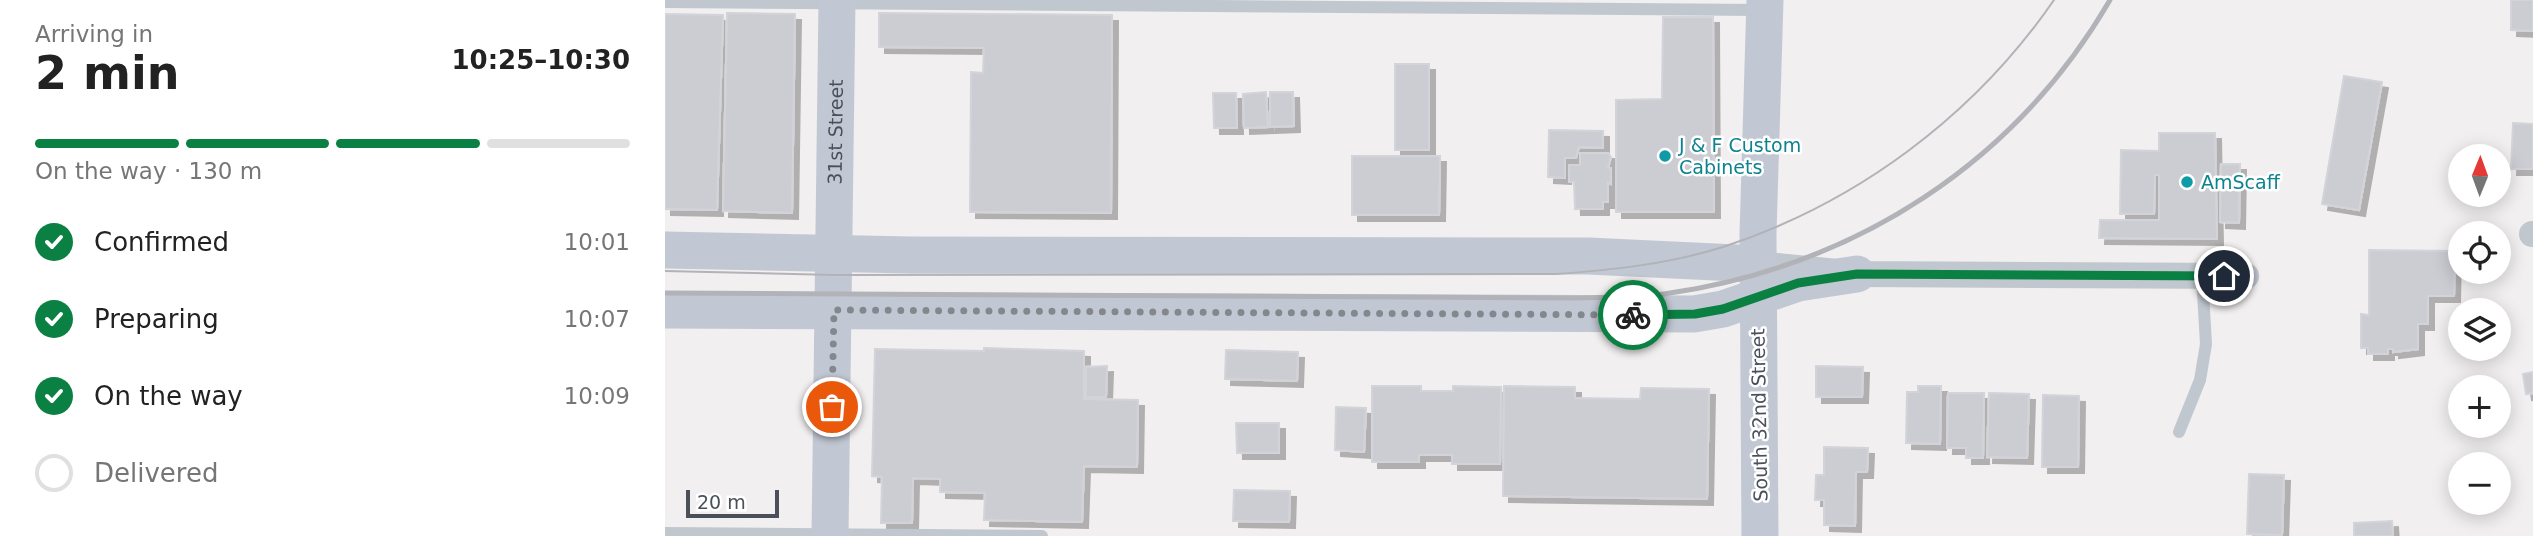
<!DOCTYPE html>
<meta charset="utf-8">
<style>
:root{--surface:#fff;--page:#f2f2f2;--text:#222;--muted:#767676;--line:#e0e0e0;--accent:#0b8043}
body{margin:0;font-family:"DejaVu Sans",sans-serif;background:var(--page);color:var(--text);height:100vh;display:flex;flex-direction:column;font-size:26px;white-space:nowrap}
*{box-sizing:border-box;margin:0}
p{font-size:23px;color:var(--muted)}
.icon{flex:none;width:38px;height:38px;fill:none;stroke:currentColor;stroke-width:2;stroke-linecap:round;stroke-linejoin:round}
.map{position:relative;flex:1;overflow:hidden}
.drawer{display:flex;flex-direction:column;background:var(--surface);width:665px}
.drawer>*{flex:none}
.needle{width:46px;rotate:1deg}
.controls{position:absolute;left:1783px;top:144px;display:grid;gap:14px}
.controls a{display:grid;place-items:center;width:63px;height:63px;border-radius:50%;background:var(--surface);box-shadow:0 4px 18px #0003;font-size:35px}
.scale{position:absolute;left:21px;bottom:18px;width:93px;box-sizing:border-box;padding-left:7px;border:4px solid #49505a;border-top:0;font-size:19px;line-height:24px;white-space:nowrap;color:#49505a;-webkit-text-stroke:5px #fff;paint-order:stroke}
.pin{position:absolute;display:grid;place-items:center;width:60px;height:60px;color:#fff;margin:-30px;border:4px solid #fff;border-radius:50%;box-shadow:0 2px 7px #0007}
.courier{position:absolute;display:grid;place-items:center;width:70px;height:70px;margin:-35px;border:5px solid #0b8043;border-radius:50%;background:#fff;color:#222;box-shadow:0 2px 9px #0007}
.headline em{font-style:normal;font-weight:700}
.headline div{display:flex;flex-direction:column-reverse}
.headline{display:flex;align-items:center;justify-content:space-between;height:119px;padding:0 35px}
h1{font-size:46px;font-weight:700;line-height:52px}
.bar{display:grid;grid-template-columns:repeat(4,1fr);gap:10px 7px;align-content:center;height:84px;padding:0 35px}
.bar i{height:9px;border-radius:5px;background:var(--line)}
.bar .on{background:var(--accent)}
.bar p{grid-column:span 4}
ol{padding:0 35px;list-style:none}
li{display:flex;align-items:center;gap:21px;height:77px}
li p{margin-inline-start:auto}
li .icon{padding:7px;border-radius:50%;background:var(--accent);color:#fff;stroke-width:4}
li:last-child{color:var(--muted)}
li i{width:38px;height:38px;border:4px solid var(--line);border-radius:50%}
main{display:flex;flex:1;min-height:0}
.map>svg:first-child{display:block}
.building{fill:#cccdd3;stroke:#d3d4d9;stroke-width:2;filter:url(#shadow)}
.lines{fill:none;stroke-linecap:round;stroke-linejoin:round}
.lane{stroke:#c1c7cf;stroke-width:12}
.street{stroke:#c1c7cf;stroke-width:26}
.secondary{stroke:#c2c8d3;stroke-width:37}
.tram{stroke:#b2b3b8;stroke-width:2}
.rail{stroke:#b2b3b8;stroke-width:5}
.done{stroke:#84888e;stroke-width:7;stroke-dasharray:0 12.6}
.route{stroke:#0b8043;stroke-width:9}
.culture-dot{fill:#0f9aa8;stroke:#fff;stroke-width:2.5}
.labels{text-anchor:middle;dominant-baseline:central;stroke-width:5;stroke-linejoin:round;paint-order:stroke}
.street-label{font-size:19px;fill:#49505a;stroke:#fff}
.culture-label{font-size:19px;fill:#0d838f;stroke:#fff;text-anchor:start}
</style>
<main>
<section class="drawer">
<div class="headline"><div><h1>2 min</h1><p>Arriving in</p></div><em>10:25–10:30</em></div>
<div class="bar"><i class="on"></i><i class="on"></i><i class="on"></i><i></i><p>On the way · 130 m</p></div>
<ol>
<li><svg class="icon" aria-label="check" viewBox="0 0 24 24"><path d="M5 12l5 5 9-10"/></svg>Confirmed<p>10:01</p></li>
<li><svg class="icon" aria-label="check" viewBox="0 0 24 24"><path d="M5 12l5 5 9-10"/></svg>Preparing<p>10:07</p></li>
<li><svg class="icon" aria-label="check" viewBox="0 0 24 24"><path d="M5 12l5 5 9-10"/></svg>On the way<p>10:09</p></li>
<li><i></i>Delivered</li>
</ol>
</section>
<div class="map">
<svg width="1868" height="536" viewBox="0 0 1868 536">
<defs>
<filter id="shadow"><feDropShadow dx="6" dy="6" stdDeviation="0" flood-color="#0004"/></filter>
</defs>
<rect width="100%" height="100%" fill="#f1efef"/>
<!-- building -->
<path class="building" d="M1846,0H1868V31L1846,30Z
M62,13L130,14L127,213L58,211Z
M214,13L447,15L446,213L305,212L306,72L318,73L319,48L214,47Z
M0,14L58,15L52,210L0,209Z
M998,17H1048L1049,212H951V100L997,99Z
M730,64H764V150H730Z
M1679,76L1717,82L1694,210L1657,204Z
M601,92L603,127L579,128L578,94Z
M605,92H628L629,126L605,127Z
M548,93H571L572,128H549Z
M1848,123L1868,124V169H1846Z
M884,130L938,131V148L914,147L911,158H900V178L883,177Z
M1494,133H1550L1552,239L1434,238L1435,220H1494V175H1490L1489,214H1455L1456,150L1494,151Z
M915,153H943L946,157L943,168H946V184L943,183V202H938V209H910L909,182H904V165H915Z
M687,156H775L774,215H687Z
M1556,164H1575L1574,223L1555,222Z
M1704,250L1790,251L1789,296H1763V324H1753V349L1728,352V349H1723V354H1703V348H1696V314L1704,315Z
M319,348L419,351V399L473,400L472,467L419,466L417,522L319,520L320,493L275,492V479L248,478L247,523H216L217,477L207,476L210,349L319,351Z
M561,350L633,352L632,381L560,379Z
M442,366L441,397H421V367Z
M1151,366L1198,367L1197,397H1151Z
M1868,372V393L1861,394L1858,374Z
M707,386H756V391H788V386L836,387L835,464H787V455H754V462H707Z
M839,386L910,387V398L975,399L976,388L1044,389L1042,499L838,496Z
M1253,386H1276L1275,444L1241,443L1242,392H1253Z
M1283,393H1319L1318,458H1301V448H1282Z
M1324,393L1364,394L1362,458L1322,457Z
M1378,395L1414,396L1413,467H1377Z
M671,407L701,408L699,452L670,450Z
M571,423H614V453H572Z
M1159,447L1203,448L1202,472H1191L1190,526L1159,525V500H1150L1151,475H1159Z
M1584,474L1619,475L1617,535L1582,534Z
M569,490L625,491L624,522L568,521Z
M1727,521L1728,536H1689V523Z"/>
<g class="lines">
<!-- lane -->
<path class="lane" d="M0,2L1096,10
M1514,432L1535,380L1541,344L1537,276
M0,533L377,536"/>
<!-- street -->
<path class="street" d="M1867,234H1868
M1093,264L1192,274L1581,276"/>
<!-- secondary -->
<g class="secondary">
<path d="M0,250L246,255L923,256L1093,264"/>
<path d="M0,310L1029,314L1058,309L1133,283L1192,274"/>
<path id="s1" d="M165,536L172,0"/>
<path d="M1095,536L1093,234L1100,0"/>
</g>
<!-- tram -->
<path class="tram" d="M0,271L170,275L891,274C947,270 1004,264 1058,247C1192,203 1309,116 1389,0"/>
<!-- rail -->
<path class="rail" d="M0,293L910,298C942,297 974,298 1005,293C1192,265 1350,163 1445,0"/>
</g>
<g class="lines">
<!-- done -->
<path class="done" d="M167,407L169,310L968,315"/>
<!-- route -->
<path class="route" d="M968,315L1030,314L1058,309L1133,283L1192,274L1559,276"/>
</g>
<!-- markers -->
<g class="culture-dot">
<circle cx="1000" cy="156" r="7"/>
<circle cx="1522" cy="182" r="7"/>
</g>
<g class="labels">
<!-- street labels -->
<g class="street-label">
<text stroke="none"><textPath href="#s1" startOffset="404">31st Street</textPath></text>
<text transform="translate(1094 415) rotate(-91)">South 32nd Street</text>
</g>
<!-- culture labels -->
<g class="culture-label">
<text x="1014" y="145">J &amp; F Custom<tspan x="1014" dy="22">Cabinets</tspan></text>
<text x="1536" y="182">AmScaff</text>
</g>
</g>
</svg>
<div class="controls">
<a><svg class="needle" viewBox="-14 -14 28 28"><path d="M0-13l5 13h-10z" fill="#e53935"/><path d="M0 13l5-13h-10z" fill="#767676"/></svg></a>
<a><svg class="icon" aria-label="locate" viewBox="0 0 24 24"><circle cx="12" cy="12" r="6"/><path d="M12 2v4M12 18v4M2 12h4M18 12h4"/></svg></a>
<a><svg class="icon" aria-label="layers" viewBox="0 0 24 24"><path d="M12 4l9 5-9 5-9-5zM3 14l9 5 9-5"/></svg></a>
<a>+</a>
<a>−</a>
</div>
<div class="scale">20 m</div>
<div class="pin" style="left:167px;top:407px;background:#ea580c"><svg class="icon" aria-label="bag" viewBox="0 0 24 24"><path d="M5 8h14l-1 12H6zM9 8a3 3 0 0 1 6 0"/></svg></div>
<div class="pin" style="left:1559px;top:276px;background:#1f2937"><svg class="icon" aria-label="home" viewBox="0 0 24 24"><path d="M3 11l9-7 9 7M6 9v11h12V9"/></svg></div>
<div class="courier" style="left:968px;top:315px"><svg class="icon" aria-label="bike" viewBox="0 0 24 24"><circle cx="6" cy="16" r="4"/><circle cx="18" cy="16" r="4"/><path d="M6 16l4-8h5l3 8M10 8l3 8H6M13 5h3"/></svg></div>
</div>
</main>
